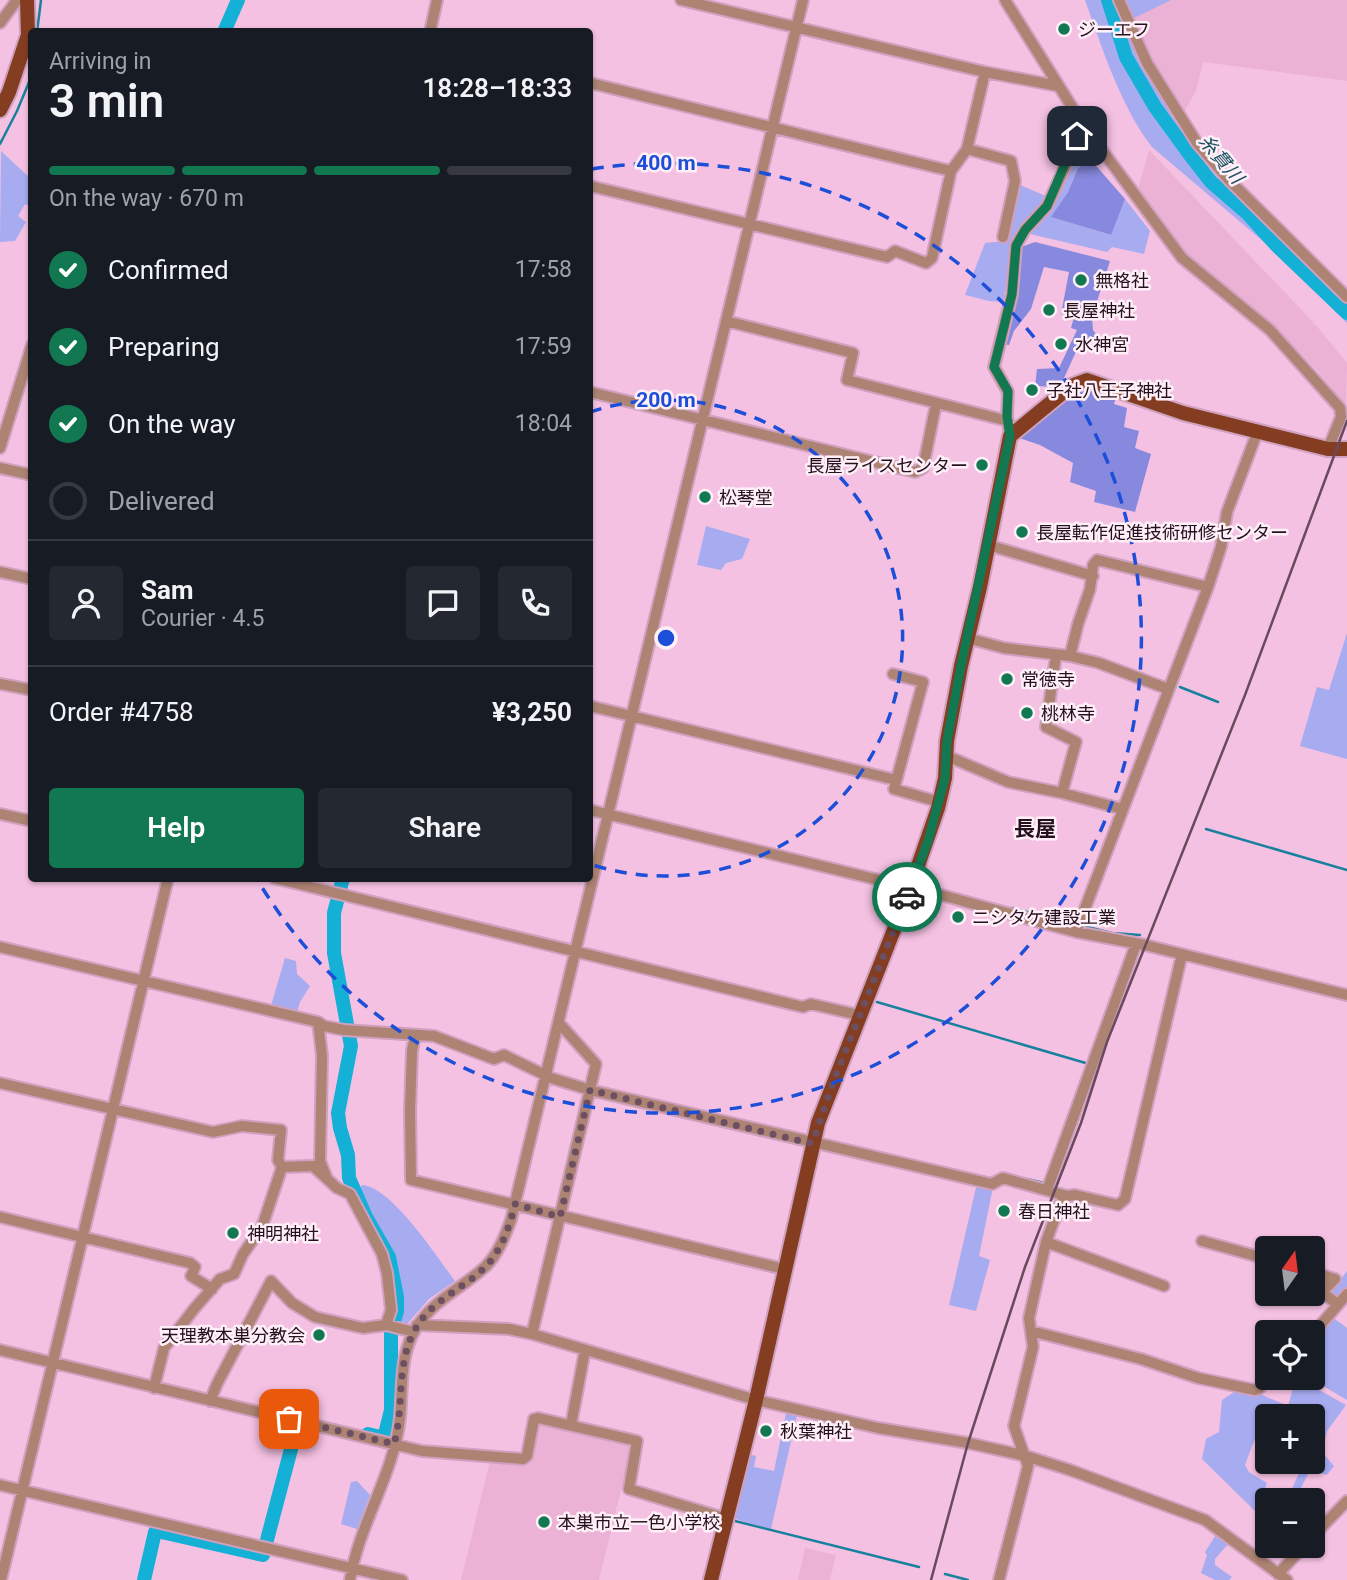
<!DOCTYPE html>
<meta charset="utf-8">
<style>
:root{--surface:#171b24;--page:#242831;--text:#f1f3f6;--muted:#9ea1a6;--line:#363941;--accent:#127851}
body{margin:0;font-family:Roboto,"Noto Sans JP",sans-serif;background:var(--page);color:var(--text);height:100vh;display:flex;flex-direction:column;font-size:26px;white-space:nowrap}
*{box-sizing:border-box;margin:0}
p{font-size:23px;color:var(--muted)}
.icon{flex:none;width:38px;height:38px;fill:none;stroke:currentColor;stroke-width:2;stroke-linecap:round;stroke-linejoin:round}
.map{position:relative;flex:1;overflow:hidden}
.details{position:absolute;left:28px;top:28px;width:565px;height:854px;display:flex;flex-direction:column;background:var(--surface);border-radius:7px;box-shadow:0 2px 5px #0004}
.details>*{flex:none}
.needle{width:46px;rotate:14deg}
.buttons{position:absolute;left:1255px;top:1236px;display:grid;gap:14px}
.buttons a{display:grid;place-items:center;width:70px;height:70px;border-radius:7px;background:var(--surface);box-shadow:0 2px 5px #0004;font-size:35px}
.pin{position:absolute;display:grid;place-items:center;width:60px;height:60px;color:#fff;margin:-30px;border-radius:14px;box-shadow:0 4px 10px #0006}
.courier{position:absolute;display:grid;place-items:center;width:70px;height:70px;margin:-35px;border:5px solid #127851;border-radius:50%;background:#fff;color:#222;box-shadow:0 2px 9px #0007}
.overview em{font-style:normal;font-weight:600}
.overview div{display:flex;flex-direction:column-reverse}
.overview{display:flex;align-items:center;justify-content:space-between;height:119px;padding:0 21px}
h1{font-size:46px;font-weight:600;line-height:52px}
.bar{display:grid;grid-template-columns:repeat(4,1fr);gap:10px 7px;align-content:center;height:84px;padding:0 21px}
.bar i{height:9px;border-radius:5px;background:var(--line)}
.bar .on{background:var(--accent)}
.bar p{grid-column:span 4}
.line{display:flex;align-items:center;gap:18px;padding:0 21px;border-top:2px solid var(--line)}
.line div{flex:1}
.round{display:grid;place-items:center;flex:none;width:74px;height:74px;border-radius:7px;background:var(--page)}
ol{padding:0 21px;list-style:none}
li{display:flex;align-items:center;gap:21px;height:77px}
li p{margin-inline-start:auto}
li .icon{padding:7px;border-radius:50%;background:var(--accent);color:#fff;stroke-width:4}
li:last-child{color:var(--muted)}
li i{width:38px;height:38px;border:4px solid var(--line);border-radius:50%}
.cta{display:flex;gap:14px;margin-top:auto;padding:14px 21px}
.cta a{flex:1;height:80px;border-radius:7px;background:var(--accent);color:#fff;font-size:28px;font-weight:600;line-height:80px;text-align:center}
.cta a+a{background:var(--page);color:var(--text)}
.map>svg:first-child{display:block}
.built{fill:#ecb2d6}
.green{fill:#a7abf0}
.forest{fill:#8689de}
.lines{fill:none;stroke-linecap:round;stroke-linejoin:round}
.stream{stroke:#19809e;stroke-width:2.5}
.river{stroke:#14b0d6;stroke-width:14}
.minor-casing{stroke:#cfa1bf;stroke-width:14}
.major-casing{stroke:#cfa1bf;stroke-width:18}
.minor{stroke:#ad8373;stroke-width:10}
.major{stroke:#853d21;stroke-width:14}
.rail{stroke:#684a5d;stroke-width:2.5}
.done{stroke:#6d4f62;stroke-width:7;stroke-dasharray:0 12.6}
.route{stroke:#127851;stroke-width:9}
.ring{fill:none;stroke:#1d4ed8;stroke-width:3.5;stroke-dasharray:12 9}
.poi-dot{fill:#127851;stroke:#ffeff8;stroke-width:2.5}
.labels{text-anchor:middle;dominant-baseline:central;stroke-width:5;stroke-linejoin:round;paint-order:stroke}
.poi-label{font-size:18px;fill:#24111d;stroke:#ffeff8;text-anchor:start}
.water-label{font-size:19px;font-style:italic;fill:#1b5262;stroke:#ffeff8}
.quarter-label{font-size:21px;font-weight:bold;fill:#24111d;stroke:#ffeff8}
.centre{fill:#1d4ed8;stroke:#ffeff8;stroke-width:3.5}
.ring-label{font-size:21px;text-anchor:middle;font-weight:bold;fill:#1d4ed8;stroke:#ffeff8;stroke-width:5;stroke-linejoin:round;paint-order:stroke}
</style>
<div class="map">
<svg width="1347" height="1580" viewBox="0 0 1347 1580">
<rect width="100%" height="100%" fill="#f5c1e2"/>
<!-- built -->
<path class="built" d="M1126,0H1347V81L1203,62L1196,91L1184,112L1148,53L1132,19Z
M1149,150L1314,323L1311,327L1315,324L1347,363L1346,406L1317,370L1293,345L1194,261L1161,224L1138,189Z
M541,1422L630,1442L632,1446L599,1580H461L490,1461L528,1464L536,1424Z
M805,1548L836,1555L830,1580H798Z"/>
<!-- green -->
<path class="green" d="M1085,0H1116L1147,67L1173,118L1210,170L1347,305V323L1271,248L1152,147C1121,107 1102,48 1085,0Z
M1126,0H1171L1132,19Z
M1078,149L1091,160L1078,168L1068,192L1052,217L1110,235L1125,199L1150,231L1144,254L1112,247L1107,252L1030,234L1049,209Z
M1,151L31,179V207L25,204L18,216L26,222L15,241L0,242Z
M1018,184L1048,197L1014,241L1003,302L989,301L965,295L985,243L1004,241Z
M706,526L750,539L742,559L726,563L721,570L697,565Z
M1347,633V759L1300,746L1317,687L1329,690Z
M285,958L296,961L297,974L310,986L300,1002L296,1015L270,1009Z
M977,1183L993,1187L979,1256L990,1260L976,1311L949,1305Z
M362,1185C392,1187 437,1257 455,1281L429,1299L408,1323L402,1324C400,1302 398,1269 389,1249C378,1226 367,1216 359,1190Z
M1347,1271V1290L1340,1298H1336L1330,1293Z
M1331,1316L1347,1328V1400L1308,1377H1312L1313,1339Z
M1296,1377L1346,1405L1327,1431L1322,1452L1334,1466L1327,1475L1310,1470L1297,1496L1290,1493L1300,1471L1302,1461H1312V1416H1267V1429L1260,1425L1245,1465L1249,1472L1267,1483L1256,1512L1202,1459L1206,1439L1219,1432L1222,1400L1237,1390L1260,1394L1288,1406Z
M787,1408L798,1411L771,1529L732,1518L748,1454L756,1456L754,1467L774,1471Z
M357,1481L370,1495L357,1529L341,1524L351,1482Z
M1217,1533L1229,1543L1215,1559V1565L1232,1577L1229,1580H1215L1201,1573L1207,1555L1205,1552Z"/>
<!-- forest -->
<path class="forest" d="M1091,160L1125,199L1111,235L1051,217L1068,192L1078,168Z
M1035,242L1110,261L1092,317L1093,330L1100,339L1079,345L1060,387L1035,386L1037,369L1059,368L1077,330L1071,328L1074,317L1061,314L1069,272L1044,267L1031,309L1014,331L1009,345L1002,344L1018,248Z
M1081,385L1118,391L1114,404L1127,408L1124,427L1139,431L1135,448L1151,454L1135,512L1094,502L1096,491L1070,482L1073,463L1040,445L1019,438Z"/>
<g class="lines">
<!-- stream -->
<path class="stream" d="M37,32L41,0
M0,144L17,111L32,75
M1180,687L1218,702
M1206,829L1347,870
M1012,908L1076,925
M1083,926L1112,933L1140,935
M877,1002L1089,1064
M1027,1179L1044,1183
M735,1521L919,1567
M945,1574L968,1580"/>
<!-- river -->
<path class="river" d="M1108,0L1126,57L1155,107L1190,155L1211,182L1248,214L1277,246L1347,313
M224,32L238,0
M343,878L334,913V953L351,1046L338,1113L340,1128L348,1155L349,1178L366,1217L389,1257L397,1297V1311L391,1332V1410L384,1438L368,1434
M144,1580L155,1532L157,1531L263,1555L299,1419L310,1421"/>
<!-- minor casing -->
<g class="minor-casing">
<path id="minor" d="M681,0L985,72L1058,86
M1005,0L1084,126L1182,258L1270,330L1340,408L1341,417L1328,449
M1119,0L1147,63L1197,143L1229,180L1347,297
M0,23L17,0
M430,32L437,0
M590,83L951,171
M967,149L1011,161L1015,181L1003,237
M590,186L887,257L895,251L926,263L932,258L951,171L967,149L985,72
M726,321L853,353L847,380L1008,421
M590,392L915,472L923,468L936,404
M1010,436L1007,417L1008,392L994,367L1012,294L1016,245L1025,230L1047,206L1084,126
M0,448L32,345
M0,468L32,475
M988,545L1093,576
M0,572L32,579
M967,638L1004,648L1070,656L1099,663L1168,689
M1056,655L1046,727L1076,742L1062,793
M1070,656L1078,624L1090,589L1093,565L1097,560L1208,587
M893,674L923,682L894,789L939,802
M0,684L32,690
M590,706L896,780
M947,756L1008,782L1062,793L1122,809
M590,810L945,896L1076,932L1145,945L1347,995
M0,814L32,821
M274,878L803,1007L811,1004L859,1015
M1076,932L1208,587L1221,547L1227,512L1257,433
M0,947L318,1022L324,1026L344,1030L434,1036L494,1059L504,1055L551,1078L590,1090L992,1184L1003,1178L1067,1196L1075,1195L1118,1205L1125,1199L1182,954
M318,1022L322,1056L320,1161L326,1176
M415,1035L412,1051L410,1110L411,1180L784,1269
M0,1083L213,1132L242,1126L281,1130L278,1160L282,1167L262,1227L243,1254L234,1274L220,1279L194,1309L164,1348L154,1388
M282,1167L313,1166L337,1188L350,1194L382,1254L387,1273L391,1310L386,1325
M1047,1190L1136,944
M0,1217L190,1263L195,1267L191,1276L212,1289
M1202,1241L1267,1259
M1046,1242L1164,1286
M1312,1272L1335,1279L1322,1292L1337,1304
M417,1325L509,1329L532,1334L756,1400L878,1428L968,1443L1026,1456L1070,1470L1205,1520L1287,1580
M1031,1331L1141,1359L1198,1378L1255,1390L1260,1388L1267,1375
M532,1334L596,1064L559,1023
M1312,1335L1347,1294
M0,1350L422,1451L523,1459L527,1456L534,1419L538,1418L637,1441L629,1489L727,1519
M210,1401L217,1384L271,1281L292,1303L315,1317L363,1328L386,1325L414,1332
M571,1425L585,1350
M0,1485L402,1580
M1312,1537L1347,1501
M1278,1574L1305,1545
M1,1580L168,878
M350,1580C359,1524 394,1474 400,1418C403,1386 399,1353 418,1325C435,1299 464,1287 486,1266C498,1254 505,1236 511,1220L803,0
M999,1580L1028,1466L1014,1426L1033,1347L1029,1318L1046,1242L1060,1204L1067,1196"/>
</g>
<!-- major casing -->
<g class="major-casing">
<path id="major" d="M0,110L9,92L28,35L27,0
M711,1580L756,1400L818,1123L910,889L938,808L945,778L947,741L961,666L980,587L1010,436L1071,386L1087,380L1183,413L1328,449H1347"/>
</g>
<!-- minor -->
<use href="#minor" class="minor"/>
<!-- major -->
<use href="#major" class="major"/>
<!-- rail -->
<path class="rail" d="M931,1580L968,1443L1025,1267L1081,1123L1107,1042L1245,695L1347,421"/>
</g>
<g class="lines">
<!-- done -->
<path class="done" d="M289,1419L394,1444C405,1406 395,1363 416,1328C433,1298 467,1288 489,1263C503,1246 510,1225 515,1204L560,1217L590,1090L809,1143L813,1142L834,1080L907,897"/>
<!-- route -->
<path class="route" d="M907,897L928,841L945,778L947,741L961,666L1010,436L1007,417L1008,391L994,367L1012,294L1016,246L1025,230L1047,206L1077,136"/>
</g>
<!-- distance rings -->
<g class="ring">
<path d="M590 412A238 238 0 1 1 590 864"/>
<path d="M592 169A475 475 0 1 1 257 879"/>
</g>
<!-- markers -->
<g class="poi-dot">
<circle cx="1064" cy="29" r="7"/>
<circle cx="1081" cy="280" r="7"/>
<circle cx="1049" cy="310" r="7"/>
<circle cx="1061" cy="344" r="7"/>
<circle cx="1032" cy="390" r="7"/>
<circle cx="982" cy="465" r="7"/>
<circle cx="705" cy="497" r="7"/>
<circle cx="1022" cy="532" r="7"/>
<circle cx="1007" cy="679" r="7"/>
<circle cx="1027" cy="713" r="7"/>
<circle cx="958" cy="917" r="7"/>
<circle cx="1004" cy="1211" r="7"/>
<circle cx="233" cy="1233" r="7"/>
<circle cx="319" cy="1335" r="7"/>
<circle cx="766" cy="1431" r="7"/>
<circle cx="544" cy="1522" r="7"/>
</g>
<g class="labels">
<!-- poi labels -->
<g class="poi-label">
<text x="1078" y="29">ジーエフ</text>
<text x="1095" y="280">無格社</text>
<text x="1063" y="310">長屋神社</text>
<text x="1075" y="344">水神宮</text>
<text x="1046" y="390">子社八王子神社</text>
<text x="968" y="465" text-anchor="end">長屋ライスセンター</text>
<text x="719" y="497">松琴堂</text>
<text x="1036" y="532">長屋転作促進技術研修センター</text>
<text x="1021" y="679">常徳寺</text>
<text x="1041" y="713">桃林寺</text>
<text x="972" y="917">ニシタケ建設工業</text>
<text x="1018" y="1211">春日神社</text>
<text x="247" y="1233">神明神社</text>
<text x="305" y="1335" text-anchor="end">天理教本巣分教会</text>
<text x="780" y="1431">秋葉神社</text>
<text x="558" y="1522">本巣市立一色小学校</text>
</g>
<!-- water labels -->
<g class="water-label">
<text transform="translate(1221 159) rotate(50)">糸貫川</text>
</g>
<!-- quarter labels -->
<g class="quarter-label">
<text x="1035" y="829">長屋</text>
</g>
</g>
<circle cx="666" cy="638" r="10" class="centre"/>
<g class="ring-label">
<text x="666" y="170">400 m</text>
<text x="666" y="407">200 m</text>
</g>
</svg>
<div class="buttons">
<a><svg class="needle" viewBox="-14 -14 28 28"><path d="M0-13l5 13h-10z" fill="#e53935"/><path d="M0 13l5-13h-10z" fill="#9ea1a6"/></svg></a>
<a><svg class="icon" aria-label="locate" viewBox="0 0 24 24"><circle cx="12" cy="12" r="6"/><path d="M12 2v4M12 18v4M2 12h4M18 12h4"/></svg></a>
<a>+</a>
<a>−</a>
</div>
<div class="pin" style="left:289px;top:1419px;background:#ea580c"><svg class="icon" aria-label="bag" viewBox="0 0 24 24"><path d="M5 8h14l-1 12H6zM9 8a3 3 0 0 1 6 0"/></svg></div>
<div class="pin" style="left:1077px;top:136px;background:#1f2937"><svg class="icon" aria-label="home" viewBox="0 0 24 24"><path d="M3 11l9-7 9 7M6 9v11h12V9"/></svg></div>
<div class="courier" style="left:907px;top:897px"><svg class="icon" aria-label="car" viewBox="0 0 24 24"><path d="M5 17H2v-5l4-1 3-4h7l3 4 3 1v5h-3M9 17h6M6 11h13"/><circle cx="7" cy="17" r="2"/><circle cx="17" cy="17" r="2"/></svg></div>
<section class="details">
<div class="overview"><div><h1>3 min</h1><p>Arriving in</p></div><em>18:28–18:33</em></div>
<div class="bar"><i class="on"></i><i class="on"></i><i class="on"></i><i></i><p>On the way · 670 m</p></div>
<ol>
<li><svg class="icon" aria-label="check" viewBox="0 0 24 24"><path d="M5 12l5 5 9-10"/></svg>Confirmed<p>17:58</p></li>
<li><svg class="icon" aria-label="check" viewBox="0 0 24 24"><path d="M5 12l5 5 9-10"/></svg>Preparing<p>17:59</p></li>
<li><svg class="icon" aria-label="check" viewBox="0 0 24 24"><path d="M5 12l5 5 9-10"/></svg>On the way<p>18:04</p></li>
<li><i></i>Delivered</li>
</ol>
<div class="line" style="height:126px"><a class="round"><svg class="icon" aria-label="person" viewBox="0 0 24 24"><circle cx="12" cy="8" r="4"/><path d="M4 21q1-7 8-7t8 7"/></svg></a><div><b>Sam</b><p>Courier · 4.5</p></div><a class="round"><svg class="icon" aria-label="chat" viewBox="0 0 24 24"><path d="M4 5h16v11H9l-5 4z"/></svg></a><a class="round"><svg class="icon" aria-label="phone" viewBox="0 0 24 24"><path d="M5 4h4l2 5-3 2q2 4 5 5l2-3 5 2v4C11 20 4 13 5 4z"/></svg></a></div>
<div class="line" style="height:91px"><div>Order #4758</div><b>¥3,250</b></div>
<div class="cta"><a>Help</a><a>Share</a></div>
</section>
</div>
